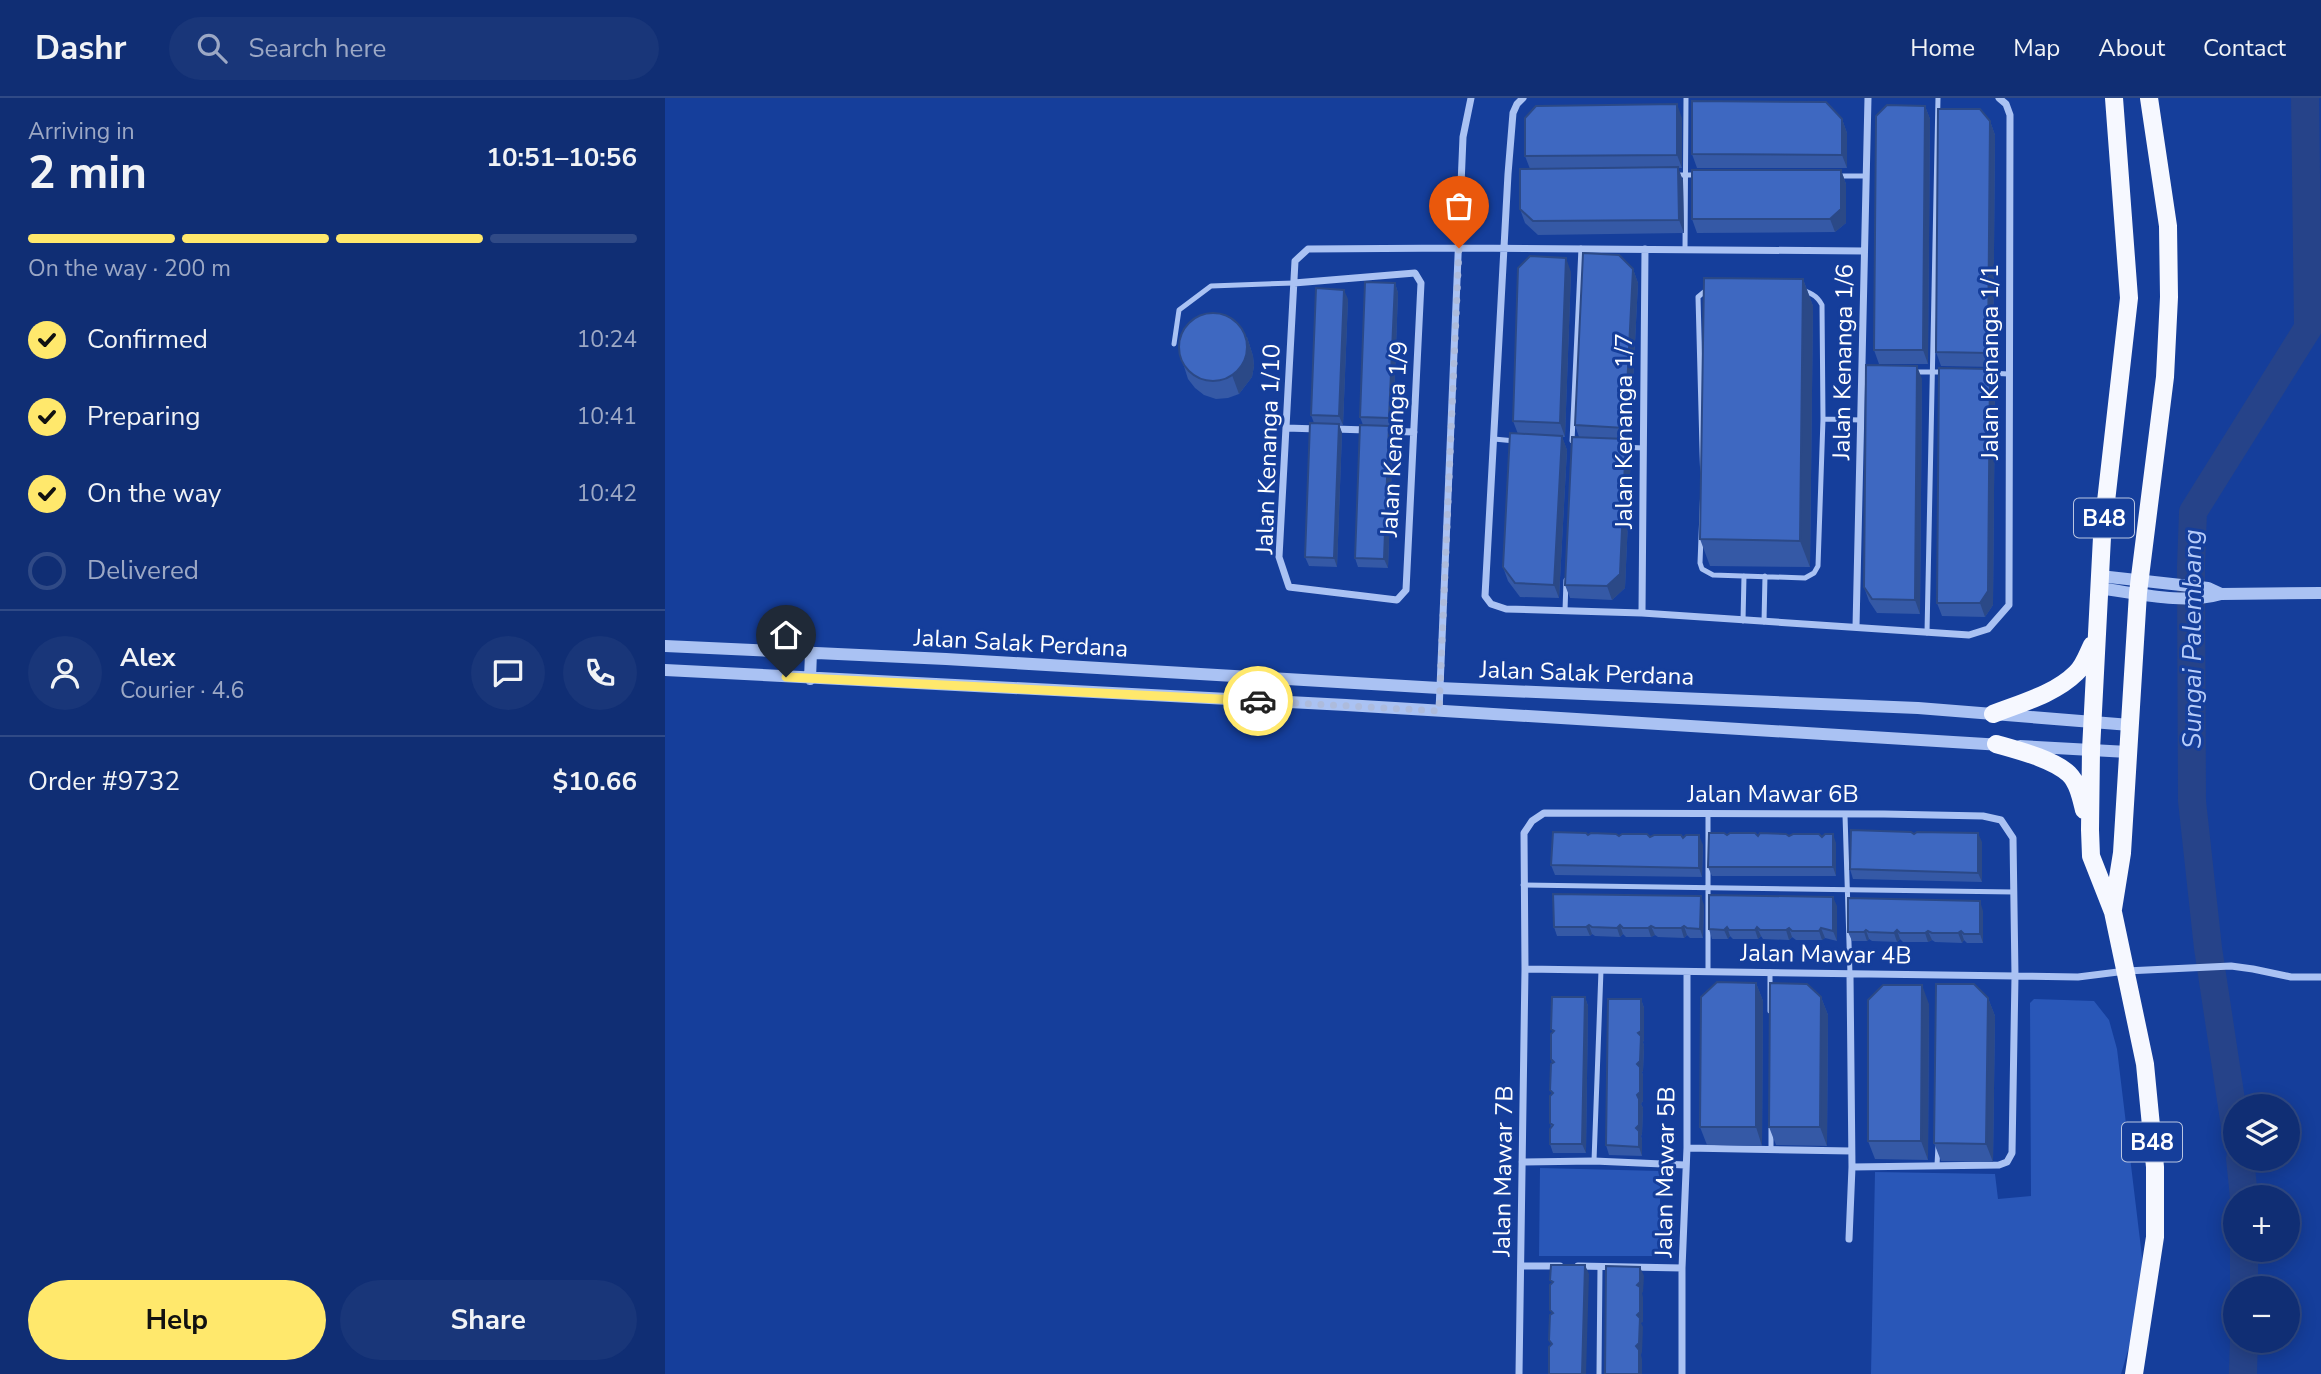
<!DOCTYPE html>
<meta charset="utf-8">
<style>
:root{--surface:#102e74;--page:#193679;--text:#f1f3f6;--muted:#9ca8c5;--line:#304a86;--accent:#ffe86c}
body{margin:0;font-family:"Nunito Sans",sans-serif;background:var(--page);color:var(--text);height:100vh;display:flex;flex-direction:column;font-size:26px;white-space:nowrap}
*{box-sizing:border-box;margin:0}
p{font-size:23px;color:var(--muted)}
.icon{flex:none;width:38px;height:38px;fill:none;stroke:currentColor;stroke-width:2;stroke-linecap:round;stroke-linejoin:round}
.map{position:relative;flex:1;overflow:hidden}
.sheet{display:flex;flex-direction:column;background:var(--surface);width:665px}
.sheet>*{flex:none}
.fabs{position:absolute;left:1558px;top:996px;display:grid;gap:14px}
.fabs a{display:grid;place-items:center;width:77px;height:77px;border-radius:50%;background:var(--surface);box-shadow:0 4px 18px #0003,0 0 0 2px var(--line);font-size:35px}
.pin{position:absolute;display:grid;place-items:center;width:60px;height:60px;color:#fff;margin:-72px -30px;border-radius:50% 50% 50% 0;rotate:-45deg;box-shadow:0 0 7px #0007}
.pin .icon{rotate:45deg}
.courier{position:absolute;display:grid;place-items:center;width:70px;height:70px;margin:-35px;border:5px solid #ffe86c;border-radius:50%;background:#fff;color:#222;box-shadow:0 2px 9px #0007}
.head em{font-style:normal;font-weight:700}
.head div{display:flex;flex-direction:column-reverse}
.head{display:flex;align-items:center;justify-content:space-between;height:119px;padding:0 28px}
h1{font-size:46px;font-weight:700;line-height:52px}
.bar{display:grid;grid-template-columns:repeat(4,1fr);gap:10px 7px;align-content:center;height:84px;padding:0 28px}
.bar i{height:9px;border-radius:5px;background:var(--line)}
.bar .on{background:var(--accent)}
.bar p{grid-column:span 4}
.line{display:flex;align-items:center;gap:18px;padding:0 28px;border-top:2px solid var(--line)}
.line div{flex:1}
.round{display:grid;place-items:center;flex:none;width:74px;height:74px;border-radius:37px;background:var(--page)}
ol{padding:0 28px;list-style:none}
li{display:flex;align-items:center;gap:21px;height:77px}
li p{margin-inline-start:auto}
li .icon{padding:7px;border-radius:50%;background:var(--accent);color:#111;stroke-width:4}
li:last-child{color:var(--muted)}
li i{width:38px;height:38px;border:4px solid var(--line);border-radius:50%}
.primary-button{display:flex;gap:14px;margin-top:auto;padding:14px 28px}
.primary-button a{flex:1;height:80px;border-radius:42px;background:var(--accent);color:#111;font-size:28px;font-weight:700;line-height:80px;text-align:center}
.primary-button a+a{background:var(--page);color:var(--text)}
header{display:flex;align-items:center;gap:42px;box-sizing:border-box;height:98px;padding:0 35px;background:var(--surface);border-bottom:2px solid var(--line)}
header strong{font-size:33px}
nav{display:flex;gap:38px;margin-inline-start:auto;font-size:24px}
.search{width:490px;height:63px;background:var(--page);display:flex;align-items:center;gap:18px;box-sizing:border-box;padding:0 24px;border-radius:38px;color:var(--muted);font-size:26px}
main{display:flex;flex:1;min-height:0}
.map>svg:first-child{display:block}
.green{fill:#2957b8}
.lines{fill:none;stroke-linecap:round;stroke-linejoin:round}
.river{stroke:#264389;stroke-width:28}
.service{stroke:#aac2f3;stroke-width:5}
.minor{stroke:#aac2f3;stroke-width:7}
.tertiary{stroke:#aac2f3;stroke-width:12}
.primary{stroke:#f6f8ff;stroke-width:18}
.wall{fill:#3559a6}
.shaded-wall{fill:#2b4987}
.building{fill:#3e68c1;stroke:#2b4987;stroke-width:2}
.done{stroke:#adbbdc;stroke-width:7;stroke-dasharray:0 12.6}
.route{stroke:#ffe86c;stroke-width:9}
.labels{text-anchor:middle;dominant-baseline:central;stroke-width:6;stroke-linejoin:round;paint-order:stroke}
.shield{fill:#153e9b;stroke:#b9c5e1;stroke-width:2}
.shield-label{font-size:23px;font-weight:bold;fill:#fff}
.street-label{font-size:24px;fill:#fff;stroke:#153e9b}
.water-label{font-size:26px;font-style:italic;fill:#b7ccf9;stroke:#153e9b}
</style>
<header>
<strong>Dashr</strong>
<div class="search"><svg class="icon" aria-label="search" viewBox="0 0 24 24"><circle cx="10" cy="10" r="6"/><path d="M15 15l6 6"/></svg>Search here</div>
<nav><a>Home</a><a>Map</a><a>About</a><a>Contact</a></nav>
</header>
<main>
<section class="sheet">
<div class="head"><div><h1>2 min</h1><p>Arriving in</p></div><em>10:51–10:56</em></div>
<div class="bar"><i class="on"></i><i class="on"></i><i class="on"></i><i></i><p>On the way · 200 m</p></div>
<ol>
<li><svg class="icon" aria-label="check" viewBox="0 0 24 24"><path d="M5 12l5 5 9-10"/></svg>Confirmed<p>10:24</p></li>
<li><svg class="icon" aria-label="check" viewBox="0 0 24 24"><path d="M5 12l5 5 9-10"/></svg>Preparing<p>10:41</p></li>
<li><svg class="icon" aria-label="check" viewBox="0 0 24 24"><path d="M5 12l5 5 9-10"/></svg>On the way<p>10:42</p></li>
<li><i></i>Delivered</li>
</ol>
<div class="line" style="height:126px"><a class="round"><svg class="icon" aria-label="person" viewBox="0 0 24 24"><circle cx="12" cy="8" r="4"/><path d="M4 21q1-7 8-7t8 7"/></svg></a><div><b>Alex</b><p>Courier · 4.6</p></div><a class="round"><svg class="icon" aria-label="chat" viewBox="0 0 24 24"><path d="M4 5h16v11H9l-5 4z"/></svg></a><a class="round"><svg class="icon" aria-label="phone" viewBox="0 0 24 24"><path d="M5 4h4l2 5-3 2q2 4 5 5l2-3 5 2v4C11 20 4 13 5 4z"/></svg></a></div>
<div class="line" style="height:91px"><div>Order #9732</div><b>$10.66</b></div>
<div class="primary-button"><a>Help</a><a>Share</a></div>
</section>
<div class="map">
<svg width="1656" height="1276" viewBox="0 0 1656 1276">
<rect width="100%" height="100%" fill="#153e9b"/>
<!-- green -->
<path class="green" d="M1369,901L1429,903L1444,922L1452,951L1478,1167L1466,1242L1456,1276H1206L1210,1074L1330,1076L1333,1101L1366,1098L1365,905Z
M875,1070L995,1073V1158H874Z"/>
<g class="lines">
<!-- river -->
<path class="river" d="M1570,1028L1543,850L1527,703L1526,469L1528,414L1643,230L1640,0
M1575,1060L1579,1099
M1579,1152V1190
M1578,1276L1579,1242"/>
<!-- service -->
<path class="service" d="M1010,77H1032
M1175,78H1200
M1020,151L1021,0
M1133,191C1144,194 1152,197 1157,207L1158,321L1153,468L1149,475L1140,480L1048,477L1037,471L1035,465L1038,388L1033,199L1039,194L1049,192Z
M509,246L514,212L546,188L629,185
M1249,274H1281
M1322,275L1344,276
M1158,321L1196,322
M829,341L850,343
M907,343L916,150
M958,349L978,350
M900,513L901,482
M1078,523L1079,478
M1099,524L1100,478
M1262,535L1273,0
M1180,717L1185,877
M858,787L1349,794
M1043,874V715
M1105,874V913
M1106,1028V1051
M929,1063L936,872
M1272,1067L1273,1048
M934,1276L935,1168"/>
<!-- minor -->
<path class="minor" d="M858,0L852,6L848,15L843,76L820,498L826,506L841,511L977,515L1304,537L1323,531L1344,507L1345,17L1341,6L1334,0
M629,185L750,175L756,185L741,492L732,502L624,489L614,459L630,163L643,151L795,150L1199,153
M621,330L653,331
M669,331L702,332
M718,333L749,334
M977,515L980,151
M1191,529L1203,0
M774,613L798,39L806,0
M860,871L1413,879L1461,873L1566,868L1588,871L1626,879H1656
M1022,1050L1186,1053
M857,1064L929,1063L1020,1067
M1184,1141L1187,1069L1185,877
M857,1168H895
M913,1168L1017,1170
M854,1276L860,871L859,735L867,723L879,715L1219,716L1318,718L1336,722L1348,740L1350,878L1347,1055L1342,1064L1334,1067L1187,1069
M1017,1276V1170L1022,1050V874"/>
<!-- tertiary -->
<path class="tertiary" d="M1435,478L1543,490L1556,496
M1433,490C1472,495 1518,507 1556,496L1656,495
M0,548L281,561L774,590L1253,610L1465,627
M0,572L681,607L1337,647
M145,581L146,554
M1355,648L1463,654"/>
<!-- primary -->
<path class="primary" d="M1449,0L1464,200L1437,439L1426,652L1425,732L1426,758L1448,814L1480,966L1490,1069V1139L1469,1276
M1328,616C1356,605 1390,596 1411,575C1419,568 1423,555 1427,547
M1331,646C1352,652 1388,661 1404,676C1413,685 1416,700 1419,712
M1448,811L1457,755L1473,495L1500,279L1504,199L1503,128L1484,0"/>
</g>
<!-- wall -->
<path class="wall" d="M1260,8L1265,21L1263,266H1214L1209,252Z
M1017,20V70H1013L1018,83L1019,135L873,137L860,125L855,111L865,71L860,58Z
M1177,21L1182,35V70H1032L1027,56Z
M1325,23L1330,37L1328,269L1276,268L1271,254Z
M1176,72L1181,86V125L1170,134L1032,135L1027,121Z
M968,171L973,185L965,344L962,343L966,355L960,490L947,502L905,500L900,487L914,339L910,327Z
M906,174L900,339H897L902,352L894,500L855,499L843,483L838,469L853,336L848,323Z
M1138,181L1148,208L1145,469L1045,468L1035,441Z
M730,185L733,195L728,329H725L728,337L723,470L693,469L690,460L698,327L695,319Z
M683,201L678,327H674L677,335L672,469L644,468L640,459L649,325L646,317Z
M582,239L588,258L589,268L587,279L574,296L563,300L551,301L539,297L530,290L523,281L517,262Z
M1257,281L1255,516L1212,515L1204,503L1199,489Z
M1330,285L1328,507L1320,519L1277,518L1272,505Z
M923,737L1018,740L1038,747L1037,779L890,777L886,767Z
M1062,737L1157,739L1171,745V778H1047L1043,769Z
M1317,744V784L1188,781L1185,771Z
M1039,807L1038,840H1025L1022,837L1019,840L993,839L990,837L986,839H961L958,836L955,839L930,838L927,836L925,838H892L889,829Z
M1172,808V843L1160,840L1157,842H1131L1127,839L1124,842L1098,841L1096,838L1093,841H1068L1065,838L1063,841H1047L1044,831Z
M1318,813V845H1302L1299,842L1297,845L1270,844L1267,842L1263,844H1238L1235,841L1232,844L1207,843L1204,841L1202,843H1187L1183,834Z
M1091,885L1098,903L1097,1048L1042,1047L1035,1029Z
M920,899L923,908L921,1055H888L885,1046L887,996L885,992L887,965L886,961L888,934L886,931Z
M1156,899L1163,917L1162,1048L1111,1047L1104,1029Z
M1323,900L1330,918L1328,1064L1276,1063L1269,1045Z
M976,901L979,910V942L978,944L979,948L978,973L977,974L978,978V1003L976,1006L978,1010L977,1036L976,1038L977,1042V1058L944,1057L941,1047Z
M1264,906L1263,1062L1210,1061L1203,1043Z"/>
<!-- shaded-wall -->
<path class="shaded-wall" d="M1012,6L1017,20V70L1012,57Z
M1260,8L1265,21L1263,266L1258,252Z
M1177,21L1182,35V70L1177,57Z
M1325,23L1330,37L1328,269L1323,255Z
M1013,69L1018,83L1019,135L1014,122Z
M1176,72L1181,86V125L1170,134L1165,121Z
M901,160L906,174L900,339L895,325Z
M968,171L973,185L965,344L960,330Z
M1138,181L1148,208L1145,469L1135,443Z
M730,185L733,195L728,329L724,320Z
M679,192L683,201L678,327L674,318Z
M582,239L588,258L589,268L587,279L574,296L567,277Z
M1252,268L1257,281L1255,516L1250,502Z
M1325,271L1330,285L1328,507L1320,519L1315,505Z
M674,326L677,335L672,469L669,460Z
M724,328L728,337L723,470L719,461Z
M897,338L902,352L894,500L889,487Z
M961,341L966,355L960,490L947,502L942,488Z
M1313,735L1317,744V784L1313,775Z
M1168,736L1171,745V778L1168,769Z
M1034,737L1038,747L1037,779L1034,770Z
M1036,798L1039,807L1038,840L1035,831Z
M1168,799L1172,808V843L1168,833Z
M1315,803L1318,813V845L1315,836Z
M924,827L927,836L925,838L921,829Z
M955,827L958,836L955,839L952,830Z
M986,828L990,837L986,839L983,830Z
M1019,828L1022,837L1019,840L1016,830Z
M1062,829L1065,838L1063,841L1059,832Z
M1092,829L1096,838L1093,841L1090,832Z
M1124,830L1127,839L1124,842L1121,832Z
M1156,830L1160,840L1157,842L1154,833Z
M1201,832L1204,841L1202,843L1199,834Z
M1232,832L1235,841L1232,844L1229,835Z
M1263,833L1267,842L1263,844L1260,835Z
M1296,833L1299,842L1297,845L1293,835Z
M1091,885L1098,903L1097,1048L1091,1029Z
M1257,887L1264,906L1263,1062L1256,1043Z
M920,899L923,908L921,1055L917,1046Z
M1156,899L1163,917L1162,1048L1155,1029Z
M1323,900L1330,918L1328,1064L1321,1046Z
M976,901L979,910V942L978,944L979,948L978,973L977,974L978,978V1003L976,1006L978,1010L977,1036L976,1038L977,1042V1058L974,1049L971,1030L973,935Z
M920,1167L924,1176L921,1276H917Z
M975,1169L979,1178L978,1194L977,1195L978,1199V1224L976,1225L978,1229L977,1254L976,1257L977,1261V1276H974L971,1248L972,1217V1187Z"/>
<!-- building -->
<path class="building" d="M1027,3L1161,4L1177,21V57L1027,56Z
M1012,6V57L860,58V20L871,8Z
M1222,7L1260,8L1258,252H1209L1211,18Z
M1273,11H1315L1325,23L1323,255L1271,254Z
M1013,69L1014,122L868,123L855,111V71Z
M1027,72H1176V111L1165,121H1027Z
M918,155L954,157L968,171L960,330L910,327Z
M865,158L901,160L895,325L848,323L853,170Z
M1039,180L1138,181L1135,443L1035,441Z
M700,184L730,185L724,320L695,319Z
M651,190L679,192L674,318L646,317Z
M514 249a34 34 0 1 1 68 0a34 34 0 1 1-68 0Z
M1201,267L1252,268L1250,502L1207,501L1199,489Z
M1274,270L1325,271L1323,493L1315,505H1272Z
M645,325L674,326L669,460L640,459Z
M695,327L724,328L719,461L690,460Z
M845,335L897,338L889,487L850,485L838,469Z
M907,339L961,341L955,476L942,488L900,487Z
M1186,732L1246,734L1249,736L1252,734L1313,735V775L1185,771Z
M888,734L921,735L923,737L926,735L951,736L954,738L957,736H982L985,739L989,737H1016L1018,740L1021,737H1034V770L886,767Z
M1044,735H1059L1062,737L1065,735H1090L1093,738L1095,735L1121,736L1124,738L1128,736H1154L1157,739L1160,736H1168V769H1043Z
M888,796L1036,798L1035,831L1022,830L1019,828L1016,830H990L986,828L983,830H958L955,827L952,830L927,829L924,827L921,829H889Z
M1044,797L1168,799V833L1156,830L1154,833H1127L1124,830L1121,832H1095L1092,829L1090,832H1064L1062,829L1059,832L1044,831Z
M1183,800L1315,803V836H1299L1296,833L1293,835H1267L1263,833L1260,835H1235L1232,832L1229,835L1204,834L1201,832L1199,834H1183Z
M1052,884L1091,885V1029H1035L1036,899Z
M1105,885L1142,886L1156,899L1155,1029H1104Z
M1271,886H1309L1323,900L1321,1046L1269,1045Z
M1218,887H1257L1256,1043H1203V902Z
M887,899H920L917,1046H885V1031L888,1027L885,1025V998L888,995L885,992L886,966L889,964L886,961V936L889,933L886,931Z
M943,901H976V933L973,935L976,938L975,963L972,966L975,969V994L972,997L974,1001V1027L971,1030L974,1033V1049L941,1047Z
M886,1167H920L917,1276H884V1249L887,1246L884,1242L885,1217L888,1215L885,1212V1187L888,1184L885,1182Z
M941,1168L975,1169V1184L972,1187L975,1189V1214L972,1217L975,1220L974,1245L971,1248L974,1252V1276H940Z"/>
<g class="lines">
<!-- done -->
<path class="done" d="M593,603L774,613L794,150"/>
<!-- route -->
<path class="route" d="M121,579L593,603"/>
</g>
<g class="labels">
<!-- shield labels -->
<g class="shield">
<rect x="1409" y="400.5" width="60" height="39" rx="5"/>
<rect x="1457" y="1024.5" width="60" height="39" rx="5"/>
</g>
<g class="shield-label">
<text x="1439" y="420">B48</text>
<text x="1487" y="1044">B48</text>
</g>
<!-- street labels -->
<g class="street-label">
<text transform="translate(1178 264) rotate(-89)">Jalan Kenanga 1/6</text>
<text transform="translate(1325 264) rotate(-90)">Jalan Kenanga 1/1</text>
<text transform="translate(959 333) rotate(-90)">Jalan Kenanga 1/7</text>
<text transform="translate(729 341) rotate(-87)">Jalan Kenanga 1/9</text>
<text transform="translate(603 351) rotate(-88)">Jalan Kenanga 1/10</text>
<text transform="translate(356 545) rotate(3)">Jalan Salak Perdana</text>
<text transform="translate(922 575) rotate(2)">Jalan Salak Perdana</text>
<text x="1108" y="696">Jalan Mawar 6B</text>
<text transform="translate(1161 856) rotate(1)">Jalan Mawar 4B</text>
<text transform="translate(838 1073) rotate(-89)">Jalan Mawar 7B</text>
<text transform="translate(1000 1074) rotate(-89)">Jalan Mawar 5B</text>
</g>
<!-- water labels -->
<g class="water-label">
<text transform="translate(1527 541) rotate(-90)">Sungai Palembang</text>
</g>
</g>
</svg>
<div class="fabs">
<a><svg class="icon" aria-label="layers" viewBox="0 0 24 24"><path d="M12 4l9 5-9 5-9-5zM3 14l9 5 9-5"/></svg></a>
<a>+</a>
<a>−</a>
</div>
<div class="pin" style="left:794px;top:150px;background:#ea580c"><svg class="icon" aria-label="bag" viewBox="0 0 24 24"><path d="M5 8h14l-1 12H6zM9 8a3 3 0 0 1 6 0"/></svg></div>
<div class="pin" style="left:121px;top:579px;background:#1f2937"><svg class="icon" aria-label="home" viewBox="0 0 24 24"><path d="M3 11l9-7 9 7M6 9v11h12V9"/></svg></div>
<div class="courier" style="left:593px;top:603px"><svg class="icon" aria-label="car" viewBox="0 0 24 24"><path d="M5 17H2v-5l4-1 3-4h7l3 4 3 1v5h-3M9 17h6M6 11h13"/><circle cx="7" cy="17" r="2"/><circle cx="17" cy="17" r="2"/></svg></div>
</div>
</main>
